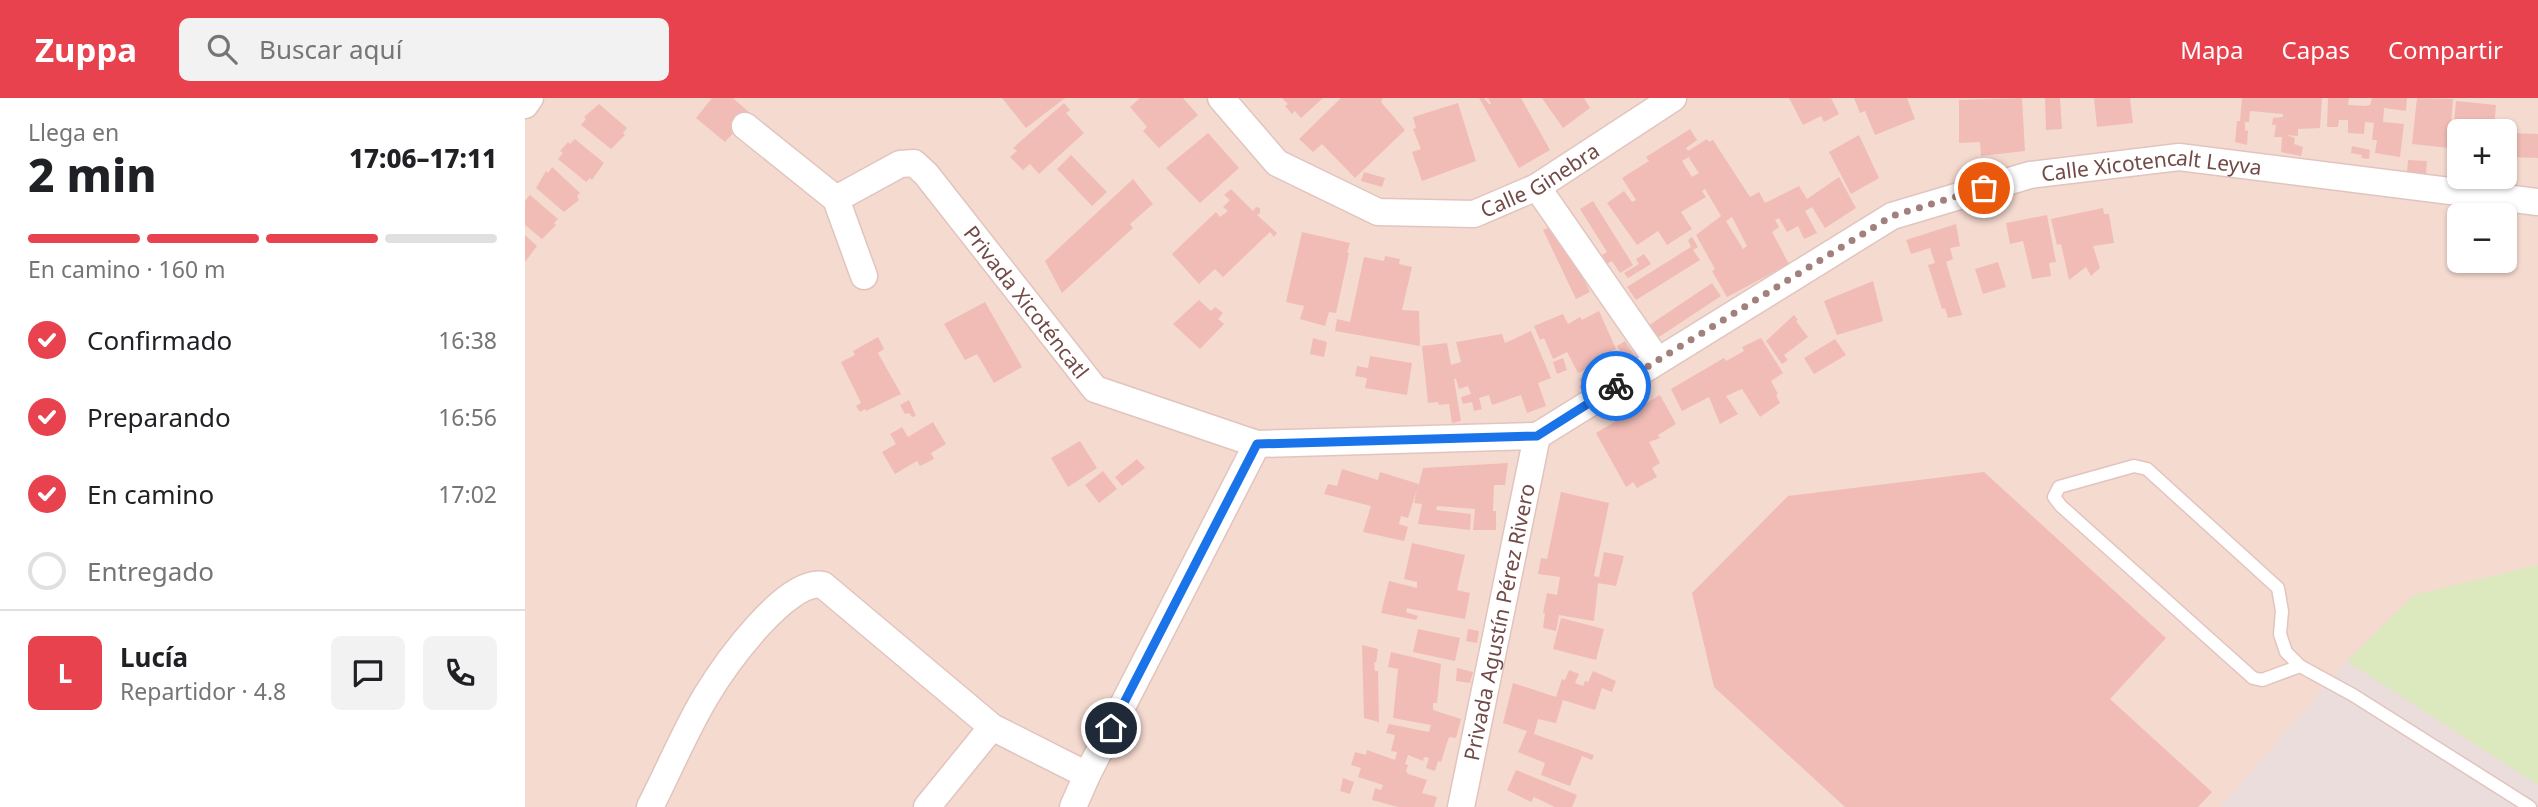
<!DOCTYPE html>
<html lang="es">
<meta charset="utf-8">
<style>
:root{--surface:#fff;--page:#f2f2f2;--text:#202124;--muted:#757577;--line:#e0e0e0;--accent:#e7424e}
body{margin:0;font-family:"Noto Sans",sans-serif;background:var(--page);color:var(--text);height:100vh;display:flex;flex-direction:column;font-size:26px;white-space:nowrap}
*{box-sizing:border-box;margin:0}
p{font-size:23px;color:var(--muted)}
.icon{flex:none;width:38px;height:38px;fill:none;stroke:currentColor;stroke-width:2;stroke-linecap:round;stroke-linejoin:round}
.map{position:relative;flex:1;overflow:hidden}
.details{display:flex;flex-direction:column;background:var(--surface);width:525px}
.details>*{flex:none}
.controls{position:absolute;left:1922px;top:21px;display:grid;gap:14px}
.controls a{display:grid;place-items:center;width:70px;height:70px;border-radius:10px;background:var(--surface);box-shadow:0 2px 5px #0004;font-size:35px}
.pin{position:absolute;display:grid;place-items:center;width:60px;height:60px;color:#fff;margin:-30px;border:4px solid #fff;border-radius:50%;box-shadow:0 2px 7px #0007}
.courier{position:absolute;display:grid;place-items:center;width:70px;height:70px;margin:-35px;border:5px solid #1a73e8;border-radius:50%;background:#fff;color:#222;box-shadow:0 2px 9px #0007}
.overview em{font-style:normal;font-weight:800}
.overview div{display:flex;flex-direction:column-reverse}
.overview{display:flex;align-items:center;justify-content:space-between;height:119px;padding:0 28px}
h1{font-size:46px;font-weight:800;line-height:52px}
.bar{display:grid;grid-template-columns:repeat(4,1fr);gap:10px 7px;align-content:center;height:84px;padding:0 28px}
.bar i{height:9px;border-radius:5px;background:var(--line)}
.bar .active{background:var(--accent)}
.bar p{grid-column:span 4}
.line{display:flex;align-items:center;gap:18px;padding:0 28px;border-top:2px solid var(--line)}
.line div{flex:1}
.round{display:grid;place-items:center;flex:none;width:74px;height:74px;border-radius:10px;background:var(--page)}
ol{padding:0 28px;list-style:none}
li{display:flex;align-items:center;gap:21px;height:77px}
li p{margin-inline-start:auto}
li .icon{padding:7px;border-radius:50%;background:var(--accent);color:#fff;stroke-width:4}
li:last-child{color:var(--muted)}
li i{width:38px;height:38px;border:4px solid var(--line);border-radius:50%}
header{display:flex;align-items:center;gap:42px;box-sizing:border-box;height:98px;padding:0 35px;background:var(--accent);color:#fff}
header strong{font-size:33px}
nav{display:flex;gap:38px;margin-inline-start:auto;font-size:24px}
.search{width:490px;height:63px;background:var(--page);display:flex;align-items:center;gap:18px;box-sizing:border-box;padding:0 24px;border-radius:10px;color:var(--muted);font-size:26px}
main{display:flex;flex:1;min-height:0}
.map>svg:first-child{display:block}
.residential{fill:#f5dad0;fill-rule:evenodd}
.industrial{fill:#eadddb}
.green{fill:#dce9be}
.building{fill:#f1bcb6;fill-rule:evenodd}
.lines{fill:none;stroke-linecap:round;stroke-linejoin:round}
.service-casing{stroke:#e2c4be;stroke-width:15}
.minor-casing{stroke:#e2c4be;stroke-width:29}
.service{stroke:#fff;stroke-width:12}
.minor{stroke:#fff;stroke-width:26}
.done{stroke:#a2817c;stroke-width:7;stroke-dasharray:0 12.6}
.route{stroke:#1a73e8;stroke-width:9}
.labels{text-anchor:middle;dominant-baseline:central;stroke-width:5;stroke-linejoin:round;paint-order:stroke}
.street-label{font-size:21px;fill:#724a47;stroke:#ffede4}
</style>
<header>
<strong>Zuppa</strong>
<div class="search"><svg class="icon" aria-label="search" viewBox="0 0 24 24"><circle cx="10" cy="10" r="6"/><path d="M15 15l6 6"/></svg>Buscar aquí</div>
<nav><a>Mapa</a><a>Capas</a><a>Compartir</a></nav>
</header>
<main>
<section class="details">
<div class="overview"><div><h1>2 min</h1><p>Llega en</p></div><em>17:06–17:11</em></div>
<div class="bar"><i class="active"></i><i class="active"></i><i class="active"></i><i></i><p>En camino · 160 m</p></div>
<ol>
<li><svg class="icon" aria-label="check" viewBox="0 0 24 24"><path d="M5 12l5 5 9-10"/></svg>Confirmado<p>16:38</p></li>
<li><svg class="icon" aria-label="check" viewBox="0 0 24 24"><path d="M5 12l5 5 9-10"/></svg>Preparando<p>16:56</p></li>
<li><svg class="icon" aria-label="check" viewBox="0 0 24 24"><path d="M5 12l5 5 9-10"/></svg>En camino<p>17:02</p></li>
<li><i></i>Entregado</li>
</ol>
<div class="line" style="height:126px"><b class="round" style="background:var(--accent);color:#fff">L</b><div><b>Lucía</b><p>Repartidor · 4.8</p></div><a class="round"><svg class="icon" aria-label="chat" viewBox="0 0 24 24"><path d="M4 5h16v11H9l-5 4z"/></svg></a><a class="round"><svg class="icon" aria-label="phone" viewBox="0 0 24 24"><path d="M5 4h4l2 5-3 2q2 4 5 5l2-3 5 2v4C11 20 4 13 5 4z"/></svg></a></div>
</section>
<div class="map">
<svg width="2013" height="709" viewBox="0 0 2013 709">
<rect width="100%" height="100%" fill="#fce8de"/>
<!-- residential -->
<path class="residential" d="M0,0H2013V709H0ZM1934,33H1979V79H1934ZM1934,117H1979V163H1934Z"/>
<!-- industrial -->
<path class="industrial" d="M1822,563L2013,687V709H1696Z"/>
<!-- green -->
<path class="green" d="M2013,467V687L1822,563L1889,497Z"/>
<!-- building -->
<path class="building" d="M187,0H208L226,16L200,44L171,20Z
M477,0H540L501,30Z
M615,0H658L673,17L634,50L618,33L622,29L605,9Z
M757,0H798L776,20L770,13L767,16L760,8L763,6Z
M816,0H858L856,4L880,32L830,80L797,46L788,54L774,41Z
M954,0H959L964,6H966L963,0H996L1025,52L994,70Z
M1017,0H1059L1065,10L1038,30Z
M1264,0H1306L1314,16L1299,24L1296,18L1278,27Z
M1329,0H1382L1390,21L1350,37L1340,13L1335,15Z
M1497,0L1500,53L1456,58L1455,44L1434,45V2Z
M1520,0H1535L1537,31L1521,32Z
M1569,0H1605L1608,25L1572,29Z
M1717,0H1797L1795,30L1773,31V38L1761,37L1770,40L1769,46L1778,49L1776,58L1756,54L1757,39H1749L1751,27H1747L1748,20L1758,19V16L1725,13L1724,24H1720V32L1723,33L1722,47L1710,44L1712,23H1715Z
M1803,0H1824L1823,7L1841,8L1845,7L1847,0H1882L1881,13L1859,10L1858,24L1879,26L1875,59L1850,55L1852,42H1847L1849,25L1840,24L1839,36L1823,35V22H1814L1813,29H1802Z
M1892,0L1928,1L1924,50L1887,46Z
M1931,3L1971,7L1969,30L1970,33H1959V29L1929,26Z
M539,5L545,12L541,15L559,35L514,76L505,66L498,72L485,59L492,53L488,50Z
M933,5L951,63L897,83L887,54L896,51L888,31L891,30L888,19Z
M74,6L102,30L98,35L100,37L86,51L56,27L61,21L59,19Z
M1165,31L1172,42L1161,50L1163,53L1182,41L1184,44L1188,42L1225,99L1234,94L1240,105L1274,88L1282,101L1314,79L1331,110L1300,130L1287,109L1280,113L1292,135L1279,141L1273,128L1262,134L1254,120L1250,122L1254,129L1247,134L1264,166L1202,199L1187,173L1190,171L1171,137L1196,118L1180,91L1177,93L1181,99L1156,114L1167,131L1142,147L1133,133L1112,147L1082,105L1099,93L1107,104L1111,102L1097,80L1124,63L1121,59ZM1166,58L1164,60L1174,75L1167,79L1157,63ZM1207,119L1222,148L1218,151L1201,123Z
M683,35L714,70L675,105L641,70Z
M1985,35L2013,36V60L1982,59Z
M1334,37L1354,80L1326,96L1304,54Z
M50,41L79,65L67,82L65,80L61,84L33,61L38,55L35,53L43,44L45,46Z
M1827,48L1845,52L1844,61L1836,60L1837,57L1826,55Z
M546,57L582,94L567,108L532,71Z
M1883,62L1902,63L1901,77L1882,75Z
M27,69L55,95L52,98L54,102L39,114L11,90L21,73L23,75Z
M839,74L860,80L857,89L836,83Z
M608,81L628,106L605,126L608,130L537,195L520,163Z
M706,91L728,113L731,109L735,110V115L732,117L752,135L749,139L745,134L698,179L690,171L674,186L647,156L691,114L695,119L703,113L698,109L705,102L699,97Z
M5,97L33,121L29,125L31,127L17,141L0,127V103Z
M1068,103L1108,167L1095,175L1087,163L1082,166L1077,157L1082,154L1055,111Z
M1578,110L1579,116H1584L1589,145L1568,148L1575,170L1566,178L1561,169L1544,182L1536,146L1532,147L1526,121Z
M1522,117L1531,164L1524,165L1526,178L1507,181L1498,143L1485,146L1481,125Z
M1032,126L1065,194L1051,201L1018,132Z
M1431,126L1435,148L1425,150L1428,161L1421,164L1437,217L1423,220L1420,210L1417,211L1403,167L1410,165L1405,150L1386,156L1381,142Z
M777,134L825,145L822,155H824L811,215L804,214L800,228L775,221L779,208L761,204Z
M0,137L12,148L0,164Z
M1167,139L1173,149L1168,152L1175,162L1111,202L1102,189L1166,149L1163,142Z
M1119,156L1126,166L1103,180L1099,175L1114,166L1111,161Z
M860,158L875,161L874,166L887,169L877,212L894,213L895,248L810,233L812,221L825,224L839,159L859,163Z
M1473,164L1481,189L1458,196L1450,171Z
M1348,183L1358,223L1312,237L1299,203Z
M1187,185L1196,198L1131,241L1123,228Z
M674,202L686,213L690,209L698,215L693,221L699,226L675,251L648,226Z
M460,204L497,269L469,285L452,256L440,262L419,226Z
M1074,213L1091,251L1078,259L1085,275L1056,292L1054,288L1057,287L1054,281L1067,275L1065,270L1053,275L1042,254L1028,261L1019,240L1015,242L1009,228L1038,216L1043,226L1055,219L1057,222Z
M1269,217L1273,222L1271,223L1283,239L1259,257L1263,262L1257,266L1241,243Z
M1006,233L1026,280L1013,285L1021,308L1002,315L996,297L967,307L964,297L954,300L957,311L949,313L947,304L938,306L936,299L946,296L943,288L934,291L931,281H929L936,323L927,325L924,306L914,307L913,304L903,305L897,248L922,245L926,267L936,264L931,244L977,236L980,245Z
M353,239L359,251L353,255L376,296L341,313L340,311L335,314L331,308L336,305L316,264L330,257L328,253Z
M788,240L802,244L799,259L785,256Z
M1236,240L1258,275L1246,283L1253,296L1251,297L1255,305L1235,319L1217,291L1201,298L1213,316L1195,326L1184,299L1157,313L1146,291L1199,260L1201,263L1219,253L1217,249Z
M1310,241L1321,257L1289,276L1279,260Z
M1100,243L1112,261L1103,266L1092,248Z
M845,258L887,265L882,297L840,290L842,280L830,278L832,268L843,270Z
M1038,260L1042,272L1032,276L1028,264Z
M1135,297L1151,326L1133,337L1135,340L1124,344L1135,365L1127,370L1132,379L1112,390L1108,384L1101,389L1071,335Z
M384,302L391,318L387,319L384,315L380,316L375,307Z
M408,324L421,346L406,355L409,361L395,368L392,363L370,376L357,354L371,346L365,336L377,329L383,339Z
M555,343L572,370L543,389L526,360Z
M612,361L620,370L597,388L590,379Z
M983,365L980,387H969L968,413H971V432H948L950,411L912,408L911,412L946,416L945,432L893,426L897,406L889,405L892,391L883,420L876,418L874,426L883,429L879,443L838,434L846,408L799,396L803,386L812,388L817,371L853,382L855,374L894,386L898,370Z
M578,373L592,391L574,405L560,387Z
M1459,374L1641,540L1585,601L1687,694L1673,709H1320L1189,589L1167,495L1263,398Z
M1036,394L1084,405L1069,478L1074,479L1079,454L1099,458L1091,488L1073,485L1069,523L1034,517L1031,533L1018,530L1020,515H1018L1022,495L1032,497L1035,479L1013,476L1016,460L1022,461Z
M887,445L940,457L932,492L945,495L940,521L886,511L882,510L881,514L893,518L891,522L856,515L864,483L892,490V484L879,481Z
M1036,520L1079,531L1071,562L1028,551Z
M893,531L935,540L930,563L888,554Z
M943,531L954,533L952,545L941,543Z
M837,547L853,551L851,565L849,564L850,573H853L854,624L839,620Z
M866,554L916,566L912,605H908V612L936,621L931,640L924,639L916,664L913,663L910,673L901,670L904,660L899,659L898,663L883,657L880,666L883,667L881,673L883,676L902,682L897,695L912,699L909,709H873L847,702L850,690L856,692L858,687L833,679L836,670L826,667L830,654L841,657L842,652L870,662L872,654L866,653L870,637L861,635L864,626L904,634L906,627L868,620L873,571L863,569Z
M932,570L948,574L945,585L931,583Z
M1044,572L1054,576L1050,585L1058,588L1060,583L1063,584L1068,573L1091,583L1087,594L1077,590L1070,612L1038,602L1031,625L1013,621L1009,636L1069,657L1067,662L1057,658L1045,688L1016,677L1020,665L993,654L1002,633L978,625L988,585L1031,599L1037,581L1040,582Z
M991,672L1052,697L1047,709H1030L1009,699L1006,704L982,692Z
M818,680L829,684L825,696L815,693Z"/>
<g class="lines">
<!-- service casing -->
<g class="service-casing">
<path id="service" d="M1775,568L1737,582L1728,580L1536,408L1529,399L1534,389L1609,368L1622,371L1753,490L1757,513L1755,536L1761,554L1775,568L1828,597L2005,709"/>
</g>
<!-- minor casing -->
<g class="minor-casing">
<g id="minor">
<path id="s1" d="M696,0L752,65L853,114L949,116L1012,89L1148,0"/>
<path d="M0,7L5,0"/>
<path d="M220,28L311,101L339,178"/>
<path d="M1012,89L1132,262"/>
<path id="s2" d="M311,101L375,66L389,65L401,76L570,291L732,346L1012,338"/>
<path id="s3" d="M1012,338L1367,118L1505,77L1654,59L2013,104"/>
<path d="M125,709C144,672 160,633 181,598C199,568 261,480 298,487L467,629L562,677"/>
<path d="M402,709L467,629"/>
<path d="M548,709L562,677L732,346"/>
<path id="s4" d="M936,709L1012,338"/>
</g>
</g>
<!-- service -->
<use href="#service" class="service"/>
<!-- minor -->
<use href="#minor" class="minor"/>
</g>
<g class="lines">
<!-- done -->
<path class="done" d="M1091,288L1367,118L1459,90"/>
<!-- route -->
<path class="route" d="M586,630L732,346L1012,338L1091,288"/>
</g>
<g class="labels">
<!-- street labels -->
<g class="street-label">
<text stroke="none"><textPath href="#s3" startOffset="684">Calle Xicotencalt Leyva</textPath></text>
<text stroke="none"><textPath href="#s1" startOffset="368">Calle Ginebra</textPath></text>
<text stroke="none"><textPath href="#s2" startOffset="266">Privada Xicoténcatl</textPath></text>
<text stroke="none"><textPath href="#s4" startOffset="189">Privada Agustín Pérez Rivero</textPath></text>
</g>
</g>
</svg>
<div class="controls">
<a>+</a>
<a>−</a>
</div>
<div class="pin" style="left:1459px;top:90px;background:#ea580c"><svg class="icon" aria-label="bag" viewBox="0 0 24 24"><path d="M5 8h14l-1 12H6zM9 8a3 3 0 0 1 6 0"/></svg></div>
<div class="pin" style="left:586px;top:630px;background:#1f2937"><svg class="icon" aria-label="home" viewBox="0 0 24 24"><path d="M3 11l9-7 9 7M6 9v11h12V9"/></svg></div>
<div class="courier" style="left:1091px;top:288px"><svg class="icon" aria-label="bike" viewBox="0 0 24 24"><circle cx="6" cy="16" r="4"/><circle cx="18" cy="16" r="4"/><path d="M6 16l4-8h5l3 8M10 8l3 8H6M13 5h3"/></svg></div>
</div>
</main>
